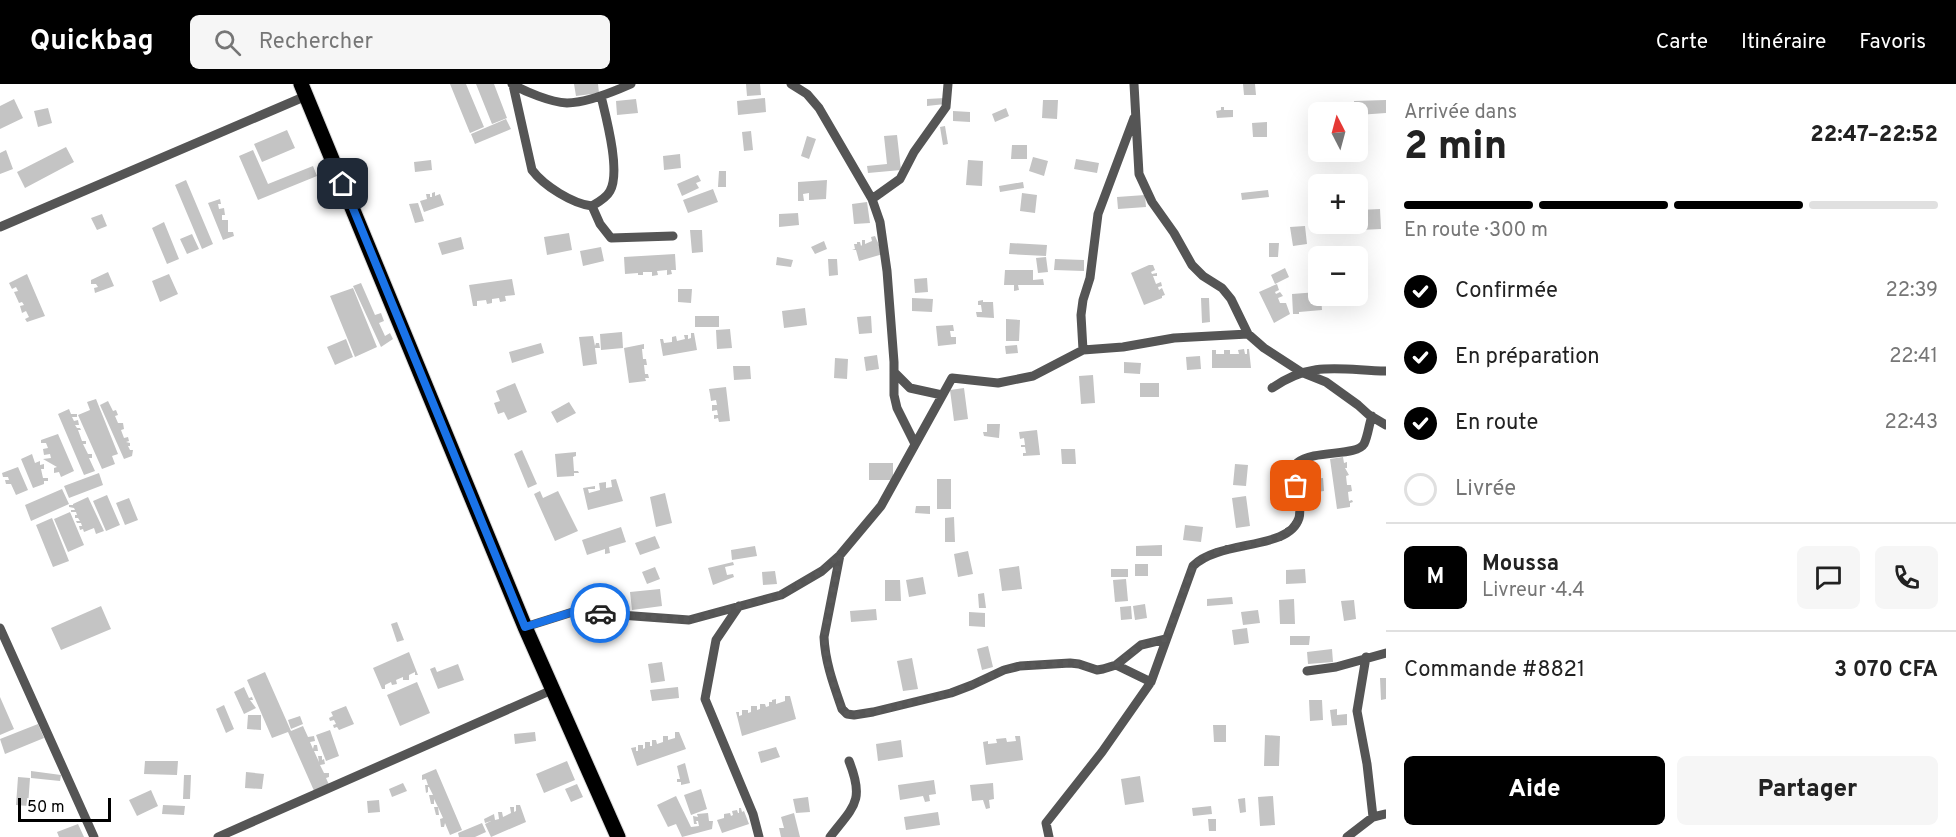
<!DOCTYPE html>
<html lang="fr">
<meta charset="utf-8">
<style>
:root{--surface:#fff;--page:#f6f6f6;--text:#222;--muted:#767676;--line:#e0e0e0;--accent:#000}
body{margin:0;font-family:Overpass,sans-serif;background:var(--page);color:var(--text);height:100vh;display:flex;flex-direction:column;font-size:22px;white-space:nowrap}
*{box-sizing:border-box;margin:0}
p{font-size:20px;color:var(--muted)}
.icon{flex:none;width:33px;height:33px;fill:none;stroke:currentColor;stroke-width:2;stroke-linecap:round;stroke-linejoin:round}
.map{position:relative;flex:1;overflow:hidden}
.details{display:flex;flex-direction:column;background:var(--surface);width:570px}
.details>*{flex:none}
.needle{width:39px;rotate:354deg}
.buttons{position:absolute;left:1308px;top:18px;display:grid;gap:12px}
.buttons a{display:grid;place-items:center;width:60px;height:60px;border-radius:9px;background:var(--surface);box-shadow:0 6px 24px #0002;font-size:30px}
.scale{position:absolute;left:18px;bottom:15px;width:93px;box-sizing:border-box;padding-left:6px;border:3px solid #000;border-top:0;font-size:16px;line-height:21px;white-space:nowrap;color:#000;-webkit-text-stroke:4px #fff;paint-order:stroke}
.pin{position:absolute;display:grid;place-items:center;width:51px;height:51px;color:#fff;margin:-26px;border-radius:12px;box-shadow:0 3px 9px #0006}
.courier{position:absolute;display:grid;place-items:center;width:60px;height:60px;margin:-30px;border:4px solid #1a73e8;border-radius:50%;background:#fff;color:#222;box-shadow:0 2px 8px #0007}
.summary em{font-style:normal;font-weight:800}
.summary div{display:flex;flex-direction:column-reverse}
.summary{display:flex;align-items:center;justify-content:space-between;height:102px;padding:0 18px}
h1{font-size:39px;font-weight:800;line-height:45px}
.bar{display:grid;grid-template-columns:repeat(4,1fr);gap:9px 6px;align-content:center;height:72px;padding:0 18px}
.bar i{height:8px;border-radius:4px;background:var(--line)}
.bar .on{background:var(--accent)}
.bar p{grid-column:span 4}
.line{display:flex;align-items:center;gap:15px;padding:0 18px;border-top:2px solid var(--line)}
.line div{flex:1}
.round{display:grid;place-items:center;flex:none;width:63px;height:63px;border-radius:9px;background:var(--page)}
ol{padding:0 18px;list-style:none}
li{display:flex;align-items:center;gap:18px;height:66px}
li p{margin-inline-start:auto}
li .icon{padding:6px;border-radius:50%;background:var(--accent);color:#fff;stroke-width:4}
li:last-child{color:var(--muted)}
li i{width:33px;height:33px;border:3px solid var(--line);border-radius:50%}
.cta{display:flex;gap:12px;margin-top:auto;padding:12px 18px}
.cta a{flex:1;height:69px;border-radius:9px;background:var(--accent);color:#fff;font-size:24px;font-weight:800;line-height:69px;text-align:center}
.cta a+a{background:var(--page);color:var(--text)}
header{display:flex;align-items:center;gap:36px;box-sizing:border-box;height:84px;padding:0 30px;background:var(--accent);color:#fff}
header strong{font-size:28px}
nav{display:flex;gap:33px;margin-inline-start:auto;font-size:21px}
.search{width:420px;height:54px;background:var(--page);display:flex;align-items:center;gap:15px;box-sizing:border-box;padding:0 21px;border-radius:9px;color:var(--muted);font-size:22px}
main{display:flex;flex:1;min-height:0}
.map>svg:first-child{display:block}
.building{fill:#c4c4c4}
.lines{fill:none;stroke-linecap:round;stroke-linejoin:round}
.primary-casing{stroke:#dbdbdb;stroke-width:17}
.street{stroke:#555;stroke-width:9}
.primary{stroke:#000;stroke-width:15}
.done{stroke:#595959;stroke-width:6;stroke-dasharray:0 10.8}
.route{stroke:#1a73e8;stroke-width:8}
</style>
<header>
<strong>Quickbag</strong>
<div class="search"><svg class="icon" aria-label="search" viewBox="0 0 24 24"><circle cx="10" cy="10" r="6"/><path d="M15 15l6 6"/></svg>Rechercher</div>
<nav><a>Carte</a><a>Itinéraire</a><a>Favoris</a></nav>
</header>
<main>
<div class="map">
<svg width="1386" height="753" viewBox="0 0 1386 753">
<rect width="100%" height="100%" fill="#fff"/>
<!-- building -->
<path class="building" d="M450,0H466L484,43L470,49Z
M476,0H494L507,34L492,40Z
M574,0H598L599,9L576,12Z
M746,0H760L761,11L747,12Z
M1243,0H1255L1256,11H1244Z
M765,14L766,28L738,31L737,17Z
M945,14V20L927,22V15Z
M14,15L23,34L0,45V22Z
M636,15L638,29L617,31L616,17Z
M1043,16H1058L1057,35L1042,34Z
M1386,16V29L1358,31V28H1355L1354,17Z
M1221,23H1224V26H1233V33L1217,34L1216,27L1221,26Z
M48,24L52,39L38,43L34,27Z
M1006,24L1009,32L995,38L992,30Z
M953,27L970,28V38L953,37Z
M506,35L511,45L475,60L471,50Z
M1267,38V53H1253L1252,39Z
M945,42L948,60L943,61L940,43Z
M287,46L295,64L262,78L254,60Z
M751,47L753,66L744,67L742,48Z
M897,51L901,86L868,89L867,82L887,80L884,52Z
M807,52L816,55L809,75L801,72Z
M1012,61H1027V75H1011Z
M66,63L74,78L25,104L17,88Z
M6,66L13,85L0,90V69Z
M253,66L268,100L313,82L317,92L258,116L239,72Z
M680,70L681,84L664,86L663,72Z
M1033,73L1048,77L1044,92L1029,87Z
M1076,75L1099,79L1097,89L1074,85Z
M431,76L432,86L415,88L414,78Z
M968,76L983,77L982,102L966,101Z
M719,87H726V103H718Z
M698,91L701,97L696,99L699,104L682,112L677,100Z
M186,96L213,160L202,165L175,101Z
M827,96L826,115L809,116V109L803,110L804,117H798V98Z
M1023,98L1024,104L1000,108L999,102Z
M713,105L718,118L688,129L683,116Z
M1268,106L1269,113L1242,116L1241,109Z
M435,108V112L440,110L444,121L424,128L420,117L427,115L426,110H430V113H432V109Z
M1022,109L1037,111L1035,129L1020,127Z
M1145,111L1146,123L1118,125L1117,113Z
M220,115L221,120H218L219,125L224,124L225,131H222V136H228V148H233L234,152L223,156L208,119Z
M867,118L870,139L854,140L852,120Z
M418,119L424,137L415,139L409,120Z
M1380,125L1381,145L1360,146L1359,126Z
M798,129L799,141L779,143V130Z
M102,130L107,142L97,146L91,134Z
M164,138L179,175L167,180L152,144Z
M1305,142L1307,160L1293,162L1290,143Z
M690,146H702L703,168L692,169Z
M569,149L572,166L547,171L544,153Z
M192,150L199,165L187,170L180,155Z
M875,152L883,170L859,177L856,166H852L855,165L854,160H857V164V158H860L861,162L862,161V156H865V160L872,157L871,153Z
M461,153L464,165L442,171L438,159Z
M824,157L827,165L815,170L811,163Z
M1010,159L1047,161L1046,172L1009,170Z
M1269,159H1279L1278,173H1269Z
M601,163L604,177L583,182L580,167Z
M675,170L676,186H671L672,190L667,191V186L657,187L658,191L652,192V188H643V191H638V189L625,190L624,173Z
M777,173L793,176L791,183L776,181Z
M1046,173L1048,188L1038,189L1036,174Z
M828,175H837L838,191L829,192Z
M1055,175L1084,176V187L1054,186Z
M1149,181H1153L1155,186L1151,188L1152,190L1157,189V192H1153L1156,200L1161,198L1162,202L1158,203L1159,206L1162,204L1165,211L1162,212V214L1144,221L1131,189Z
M1285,184L1289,193L1275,200L1271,191Z
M1005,186H1033V196L1043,195L1044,201H1018L1019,206L1014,207V201H1004Z
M108,188L114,202L95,209L94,204L98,203L96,200H91V196Z
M27,190L45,232L27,238L25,235L29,233L26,227L22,229L20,222L24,221L22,218L19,219L14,208L18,207L16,203L12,205L9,199Z
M169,190L178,210L160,218L152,197Z
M927,194L928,208L915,209L914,195Z
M512,195L515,211L505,212L506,217L500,218L499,214L492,215V219L487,220L486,216L477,217V222H473L469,201Z
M361,199L375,231L381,229L384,237L379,239L385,252L390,249L393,255L381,263L353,202Z
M1277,200L1279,206L1275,208L1276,210L1280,208L1283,212L1278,214L1280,219H1286L1290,230L1274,239L1259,208Z
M353,204L377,263L355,273L330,212Z
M678,205H692L691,219L678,218Z
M1318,208V212H1321L1322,226L1299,228V230H1293L1292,210Z
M912,214L933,215L932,228L912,227Z
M1201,214H1209L1210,238L1202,239Z
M983,216V218H993L994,234L977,233L976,228H982L981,221H978V217Z
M805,224L807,241L784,244L782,227Z
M695,232H719V243H695Z
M871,232L872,249L859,250L857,233Z
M1006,235L1020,236L1019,257H1006Z
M953,241L954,247H950L951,253H956V260L938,262L936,242Z
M730,245L732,264L717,265L716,246Z
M622,248L623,264L601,266L600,250Z
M691,249H694L697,266L663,272L660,255H663L664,259L672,258V253L676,252L677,257L685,255L684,251H688V255L691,254Z
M593,252L595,262L596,259H599L600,264H595L597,280L583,282L579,253Z
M346,255L353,273L335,281L327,263Z
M541,259L544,269L512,279L509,268Z
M644,260V265H642L643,275H646L647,281H644L645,290H648L649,294H645L646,297L629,299L624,264Z
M1017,261L1018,269L1006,270L1005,262Z
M1244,265L1245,270H1247V265H1249L1251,284H1212V266H1216V270H1224V266H1230V270H1239L1238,266Z
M877,271L879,285L866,287L864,273Z
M1200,272L1201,285L1187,286L1186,273Z
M835,274L848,275L847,295L834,294Z
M1124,278L1141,279L1140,290L1124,289Z
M733,282H750L751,295L734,296Z
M1093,291L1095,319L1081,320L1079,292Z
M515,299L527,328L508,336L504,328L498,330L494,319L500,317L496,307Z
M1140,299H1159V313H1140Z
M726,303L730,337L719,338L718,334L714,335V331H718L717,326L712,327V321H717L716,316L711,317L710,310L715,309L710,310L709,305Z
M964,304L968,335L954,337L950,306Z
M96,315L118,370L112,372L115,380L102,385L78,331L90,326L87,318Z
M108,317L113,327L116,326L118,331L115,332L118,339H123L124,345L121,346L124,354L128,353L129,357L126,358L130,359V362H128L130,366H133L132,372L124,375L100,321Z
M569,318L576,329L557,339L551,328Z
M69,325L71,330H77V333H72L74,337L78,336L79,341H75L77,344H80L81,346H78L82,357H86V360H83L88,370H92V374H89L95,387L84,391L58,330Z
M987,340H1000L999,354L984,352L983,348H987Z
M1037,346L1040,371L1023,372V369H1026L1025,363H1021V361H1025L1024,354L1020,355L1019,348Z
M58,350L74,387L61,393L59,388L54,389V384L57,383L43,375L51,374L50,370L44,371L43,365L48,364L46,359H41V356Z
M1061,365H1075L1076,380H1062Z
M522,366L537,400L528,404L514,370Z
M576,368V372L573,373L574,387H578L579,389H574V392L557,393L555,370Z
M32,370L35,379L40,377V381L44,380V385H41L43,394H48V397H44V400L33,404L21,375Z
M1343,373L1344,379L1347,378V384H1345L1349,391L1346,392L1347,401H1351L1352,407L1348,408L1349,417L1352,416L1353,418L1350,419V423L1337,425L1330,375Z
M869,379H893V396H869Z
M1235,380L1248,381L1246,402L1233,401Z
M18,383L28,406L16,411L11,400H6L5,396H9L8,393H3L2,389Z
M99,389L103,401L69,414L64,402Z
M1323,394L1324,407L1309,409L1308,395Z
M616,395L623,417L588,426L583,404L595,402V405H588L589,409L600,406L599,399L606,398V404L612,403L611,396Z
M937,395H951V425H937Z
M62,405L69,420L31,437L25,421Z
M540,407L543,414L558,407L578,447L555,457L534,410Z
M665,409L672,439L656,443L650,413Z
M107,411L120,441L106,447L93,417Z
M1246,412L1250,442L1236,444L1232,414Z
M88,413L104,447L96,450L94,444L84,448L83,445L80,446L79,442H82L81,439H77L76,437H80L78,434H75V431H77L76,428H71V426H75L74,424L69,423V421H73V420Z
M129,414L138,436L125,441L116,419Z
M916,422H930V430L915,429Z
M70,428L84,461L68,468L54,435Z
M954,433L955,458H945V434Z
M52,434L69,477L53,483L36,441Z
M1185,441L1203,443L1201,458L1183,456Z
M621,443L626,458L609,463L610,469L605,470V465L587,471L582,456Z
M655,452L660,464L640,471L635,459Z
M1162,461V472H1136V462Z
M755,462L757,472L732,476L731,466Z
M968,467L973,490L958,493L954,470Z
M733,478L734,481L725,483L727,491L733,490L734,493L713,501L708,484Z
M1135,480H1148V492H1135Z
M1019,482L1022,505L1002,507L999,485Z
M655,483L660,495L647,500L642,488Z
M1111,485H1128V493H1111Z
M1305,485L1306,499L1286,500V486Z
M775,487L777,500L763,501L762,488Z
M923,493L926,510L909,513L906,496Z
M1126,495L1128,517L1115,518L1113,496Z
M885,496H900L901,517H885Z
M660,505L662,522L632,526L630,508Z
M984,509L986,524H979L978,510Z
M1232,513L1233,520L1207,522V515Z
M1294,515L1295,540H1280L1279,516Z
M1354,516L1356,535L1344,537L1341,517Z
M1145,520L1147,534L1135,536L1133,522Z
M101,522L111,545L61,566L51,544Z
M1131,522L1132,535L1121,536L1120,523Z
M876,525L877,536L851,538L850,527Z
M1258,526L1260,539L1243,541L1241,528Z
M969,528L985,529V543L969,542Z
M397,538L404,556L397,558L391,540Z
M1247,544L1249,559L1234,561L1232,546Z
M1290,552H1310L1309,561H1290Z
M988,562L993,583L982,586L977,565Z
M1332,565L1333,578L1308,580L1307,568Z
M409,568L418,591H415V588L409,591V596H403V593L396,596L397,600L392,601L391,598L385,601V605H382L373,584Z
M912,574L918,605L903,607L897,577Z
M662,578L665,597L651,599L648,580Z
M458,580L464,596L438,605L430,585L435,583L437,588Z
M265,588L291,647L303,642L308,653L314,652L315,657L310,658L313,665L314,661H317L318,667H314L319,678L318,672H322V676L324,675L325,680L320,681L324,689H329V693L326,694L330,703L315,709L288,648L272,654L247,596Z
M1380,594H1386V615L1381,616Z
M417,598L430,629L400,642L387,611Z
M244,603L249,614L252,613L253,616H250L256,624L244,630L234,608Z
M678,603L679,614L652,617L650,606Z
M785,612H790L796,635L742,652L736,628H739V632L742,631V626H748V629L751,628V622H757V626L760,625V620H765L766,623L769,622V618H772V616L776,615V620L785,617Z
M0,613L14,645L0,651Z
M1309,616H1322L1323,636L1310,637Z
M224,621L234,645L226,649L216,625Z
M346,622L354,640L339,646L337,643L334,644L333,641L336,640L334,636L330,637L329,634L333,632L331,628Z
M1337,625V631L1347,630V641L1332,642L1330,626Z
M248,631H261V646L247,645Z
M300,632L303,640L291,645L288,636Z
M38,640L44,654L5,670L0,655Z
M1213,641H1226V658H1214Z
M330,646L339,672L326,677L316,651Z
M535,648L536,657L515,660L514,650Z
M675,648H679L686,665L637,682L631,664L636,663V667H638V661H643V665L645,664V658H650V662H652V656H656L657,660L663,658V652H668V656L675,654Z
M1265,651L1280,652L1279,682H1264Z
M1015,652H1020L1023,676L986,681L983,658L988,657V660L997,659L996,655L1006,654L1007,658L1016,657Z
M901,656L903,673L878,677L876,660Z
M776,663L780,673L761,679L758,668Z
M145,677H178L177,691L144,690Z
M567,677L575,696L544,709L536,690Z
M685,679L690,699L681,701V698H677V695H680L677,682Z
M436,685L462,746L450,751L445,739L444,743H441L440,735L443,734L438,723L439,731H436L434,723H438L434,715V720H431L429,711H433L429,703H428V708L426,709L425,701H428L426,695L422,696V691Z
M31,687L61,691L60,697L31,694Z
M246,688L264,690L262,705L245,704Z
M184,691H191L190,715H183Z
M1140,692L1144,718L1125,721L1121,695Z
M18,693L30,694L28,722L16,721Z
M934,696L936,710L929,711L930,717L925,718L923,712L900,716L898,701Z
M403,699L407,707L392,713L389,705Z
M993,699L994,715L989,716L990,724L986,725L983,716L972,717L970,701Z
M577,700L583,713L571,718L565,705Z
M701,705L707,725L691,731L684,711Z
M151,706L158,722L137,732L129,716Z
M676,712L691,743L699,742L698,737H696L697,740H694L693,732L698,733L697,730L708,729L709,737H713L712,745L682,753L676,740L668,743L657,721Z
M1273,712L1275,741L1260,742L1258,713Z
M808,713L810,728L796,729L793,715Z
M1245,714L1246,728L1240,729L1238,715Z
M379,716L380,728L368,729L367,717Z
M163,721L185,722L184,731L162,730Z
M516,721H520L526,738L491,753L485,740L491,737L485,739L484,735L494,730L495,736L499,735L498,728H502L503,733L511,729L510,723H514V728L516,727Z
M1211,722L1212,730L1193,732L1192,724Z
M739,724H741L742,728L744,727L749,740L722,749L717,736L724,734V730L730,729L731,732L733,731L732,727L737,726L738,729H739Z
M938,728L940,741L906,746L904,733Z
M794,729L800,753H781L779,744H784L781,733Z
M1208,735H1216V747H1209Z
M482,739L486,748L475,753H459L458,749Z
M78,740L84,753H59L57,748Z"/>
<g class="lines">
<!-- primary casing -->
<g class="primary-casing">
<path id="primary" d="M301,0L525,543L618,753"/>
</g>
<!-- street -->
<path class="street" d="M512,0C526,8 550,18 567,19C586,19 613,8 631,0
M791,0L807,10L819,24L872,115L880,138L887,187L894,278V311L897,324L915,360
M1134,0L1139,90L1152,118L1174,149L1192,181L1203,192L1222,204L1231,215L1248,250L1264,264L1301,288L1326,298L1358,321L1369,331L1386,341
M513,1L532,86C544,102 573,120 592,122C599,118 607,113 610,107C621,88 606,33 601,12
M872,115L900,95L914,68L946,23L948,0
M592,122L600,140L611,154L673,152
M0,143L306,12
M1083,266L1081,231L1083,216L1090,194L1098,130L1134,34
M894,288L910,304L942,311
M1272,304C1312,276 1341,286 1386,287
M840,471L824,553C825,578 834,602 842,625L847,630L854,631L873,628L951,609L972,601L1004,586L1020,582L1070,579L1079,580L1097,586L1103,585L1116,581L1141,561L1166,555
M739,522L716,556L705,615L753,730L759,753
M525,543L579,526L620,531L689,536L781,511L822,487L840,471L881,422L952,294L998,299L1033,292L1083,266L1123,263L1174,254L1248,250
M0,544L94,753
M1366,573L1357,627L1367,680L1373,733
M1116,581L1151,598
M1307,587L1336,583L1386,569
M218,753L552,606
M830,753C854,722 865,717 849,677
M1049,753L1046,739L1102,668L1151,598L1193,482C1220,455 1289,467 1299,434C1303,422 1293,397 1297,379C1315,365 1356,373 1364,360C1368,352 1369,340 1372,332
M1347,753L1373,733L1386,730"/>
<!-- primary -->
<use href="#primary" class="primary"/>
</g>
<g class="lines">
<!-- done -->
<path class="done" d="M600,529L689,536L781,511L822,487L840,471L824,553L828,583L842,626L847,630L854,631L873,628L951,609L1004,586L1020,582L1070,579L1079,580L1097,586L1103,585L1116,581L1141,561L1166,555L1193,482L1199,476L1222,465L1280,454L1299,435L1296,402"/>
<!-- route -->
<path class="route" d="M343,100L525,543L579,526L600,529"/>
</g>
</svg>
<div class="buttons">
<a><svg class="needle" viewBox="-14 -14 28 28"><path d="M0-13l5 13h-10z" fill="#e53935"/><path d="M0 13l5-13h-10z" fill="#767676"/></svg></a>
<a>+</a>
<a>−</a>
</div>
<div class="scale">50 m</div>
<div class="pin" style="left:1296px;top:402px;background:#ea580c"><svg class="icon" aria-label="bag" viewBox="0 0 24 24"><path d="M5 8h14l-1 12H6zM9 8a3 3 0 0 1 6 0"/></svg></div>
<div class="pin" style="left:343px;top:100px;background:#1f2937"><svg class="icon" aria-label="home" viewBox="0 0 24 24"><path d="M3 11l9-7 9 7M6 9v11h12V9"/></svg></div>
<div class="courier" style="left:600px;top:529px"><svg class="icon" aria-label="car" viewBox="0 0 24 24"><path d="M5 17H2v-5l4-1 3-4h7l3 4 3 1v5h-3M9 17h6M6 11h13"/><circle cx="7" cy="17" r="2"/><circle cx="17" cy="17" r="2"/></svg></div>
</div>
<section class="details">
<div class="summary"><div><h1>2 min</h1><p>Arrivée dans</p></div><em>22:47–22:52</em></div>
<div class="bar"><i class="on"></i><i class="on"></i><i class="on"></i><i></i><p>En route · 300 m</p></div>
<ol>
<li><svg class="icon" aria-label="check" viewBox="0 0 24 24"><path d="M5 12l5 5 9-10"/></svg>Confirmée<p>22:39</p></li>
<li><svg class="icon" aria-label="check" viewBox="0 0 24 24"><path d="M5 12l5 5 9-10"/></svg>En préparation<p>22:41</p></li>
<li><svg class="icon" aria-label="check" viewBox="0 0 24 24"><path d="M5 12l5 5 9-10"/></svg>En route<p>22:43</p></li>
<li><i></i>Livrée</li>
</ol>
<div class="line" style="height:108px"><b class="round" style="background:var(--accent);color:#fff">M</b><div><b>Moussa</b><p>Livreur · 4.4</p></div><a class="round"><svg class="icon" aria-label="chat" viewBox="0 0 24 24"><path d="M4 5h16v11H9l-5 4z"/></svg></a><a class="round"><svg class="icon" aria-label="phone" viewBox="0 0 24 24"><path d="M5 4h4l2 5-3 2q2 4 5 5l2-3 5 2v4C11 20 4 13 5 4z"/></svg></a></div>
<div class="line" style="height:78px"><div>Commande #8821</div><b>3 070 CFA</b></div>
<div class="cta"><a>Aide</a><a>Partager</a></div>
</section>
</main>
